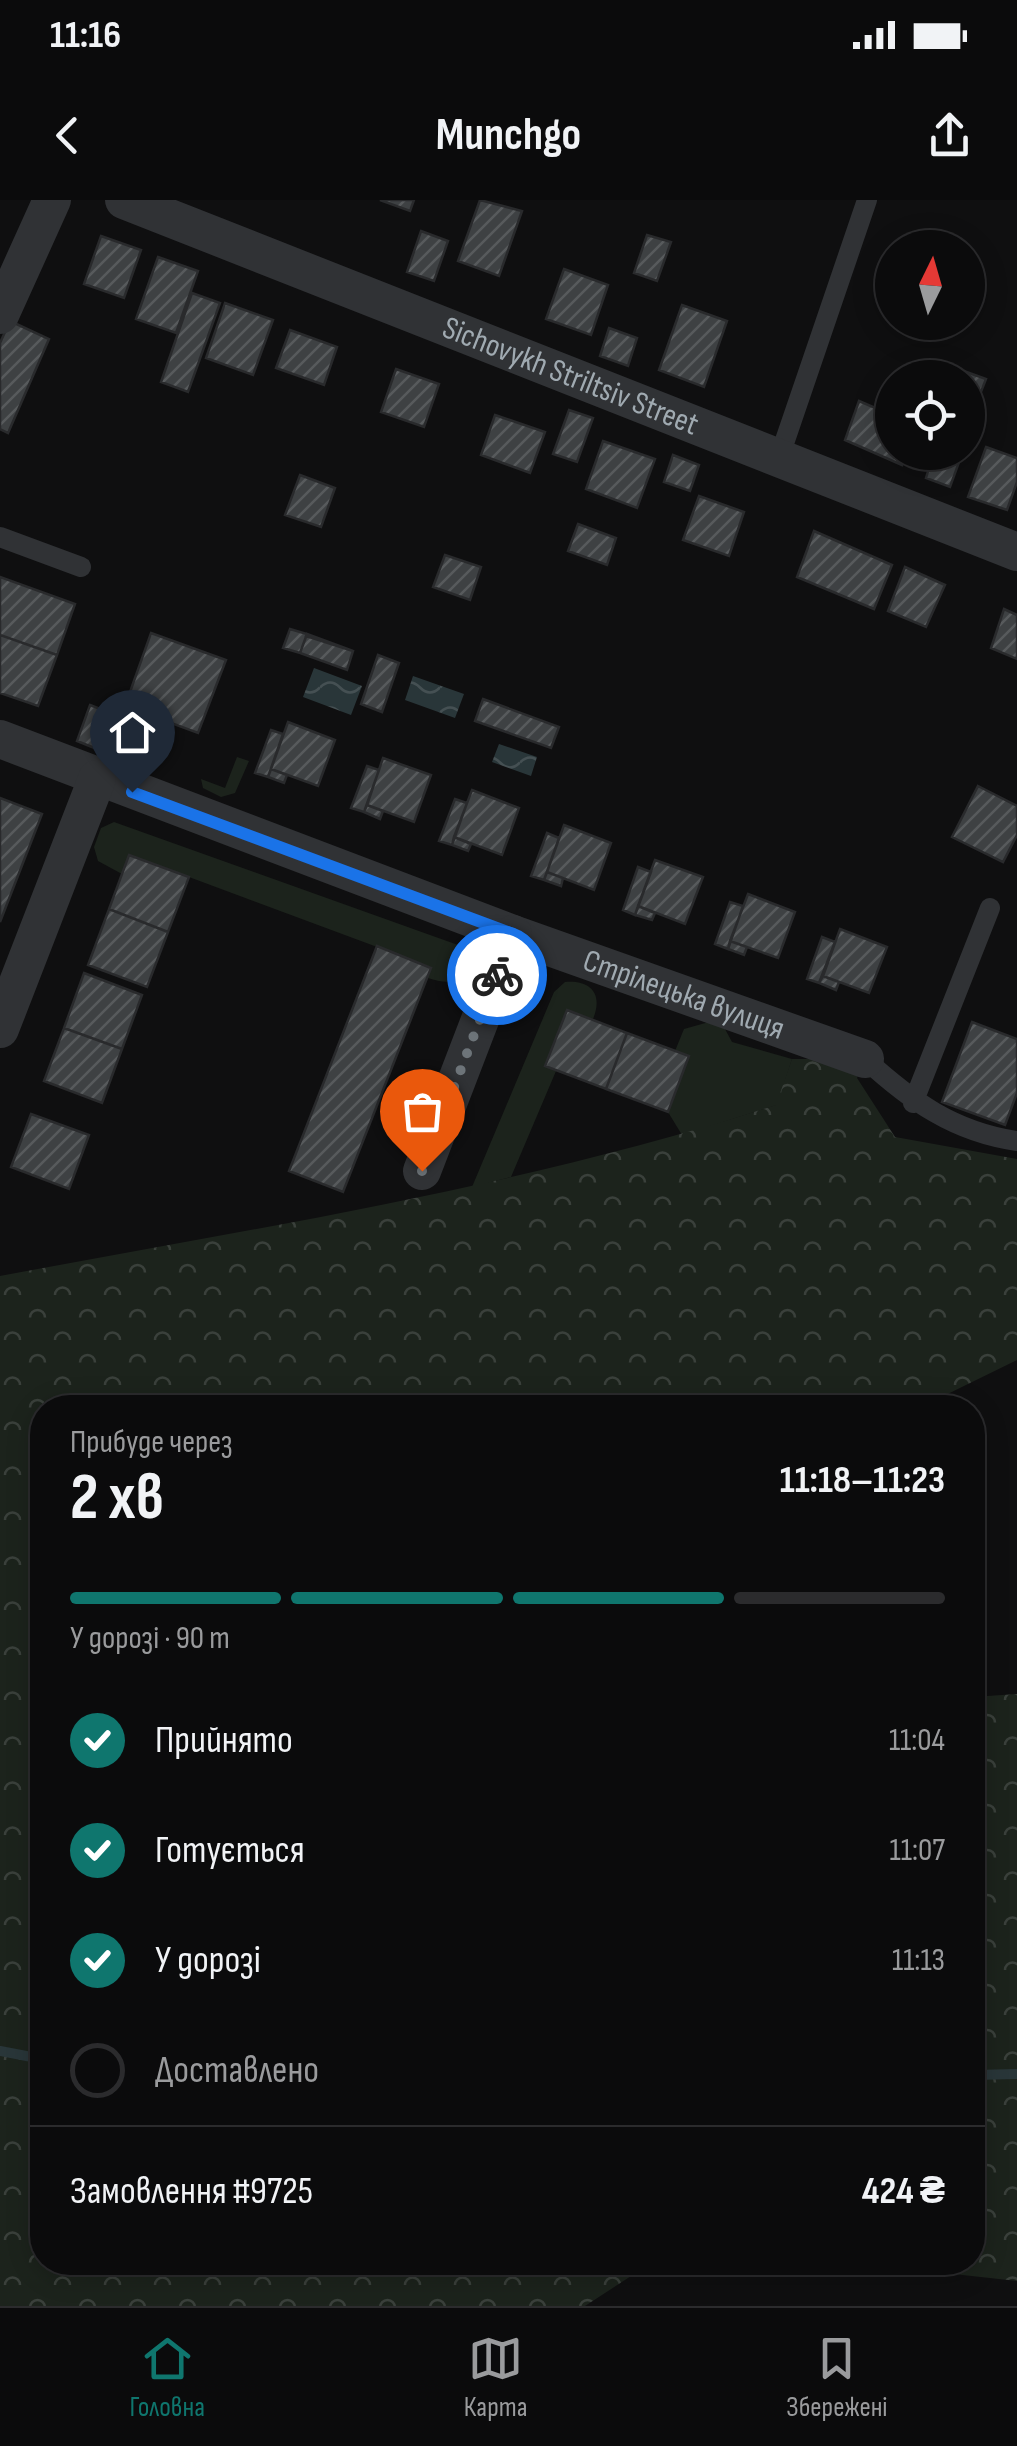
<!DOCTYPE html>
<html lang="uk">
<meta charset="utf-8">
<style>
:root{--surface:#0b0b0c;--page:#141415;--text:#f1f3f6;--muted:#9a9b9d;--line:#2b2b2d;--accent:#0f766e}
body{margin:0;font-family:"Sofia Sans Condensed",sans-serif;background:var(--page);color:var(--text);height:100vh;display:flex;flex-direction:column;font-size:38px;white-space:nowrap}
*{box-sizing:border-box;margin:0}
p{font-size:32px;color:var(--muted)}
.icon{flex:none;width:55px;height:55px;fill:none;stroke:currentColor;stroke-width:2;stroke-linecap:round;stroke-linejoin:round}
.map{position:relative;flex:1;overflow:hidden}
.sheet{position:absolute;left:30px;top:1195px;width:955px;height:880px;display:flex;flex-direction:column;background:var(--surface);border-radius:40px;box-shadow:0 5px 25px #0003,0 0 0 2px var(--line)}
.sheet>*{flex:none}
.needle{width:65px;rotate:5deg}
.fabs{position:absolute;left:875px;top:30px;display:grid;gap:20px}
.fabs a{display:grid;place-items:center;width:110px;height:110px;border-radius:50%;background:var(--surface);box-shadow:0 5px 25px #0003,0 0 0 2px var(--line);font-size:50px}
.pin{position:absolute;display:grid;place-items:center;width:85px;height:85px;color:#fff;margin:-102px -42px;border-radius:50% 50% 50% 0;rotate:-45deg;box-shadow:0 0 10px #0007}
.pin .icon{rotate:45deg}
.courier{position:absolute;display:grid;place-items:center;width:100px;height:100px;margin:-50px;border:8px solid #1a73e8;border-radius:50%;background:#fff;color:#222;box-shadow:0 2px 12px #0007}
.headline em{font-style:normal;font-weight:700}
.headline div{display:flex;flex-direction:column-reverse}
.headline{display:flex;align-items:center;justify-content:space-between;height:170px;padding:0 40px}
h1{font-size:65px;font-weight:700;line-height:75px}
.bar{display:grid;grid-template-columns:repeat(4,1fr);gap:15px 10px;align-content:center;height:120px;padding:0 40px}
.bar i{height:12px;border-radius:8px;background:var(--line)}
.bar .on{background:var(--accent)}
.bar p{grid-column:span 4}
.line{display:flex;align-items:center;gap:25px;padding:0 40px;border-top:2px solid var(--line)}
.line div{flex:1}
ol{padding:0 40px;list-style:none}
li{display:flex;align-items:center;gap:30px;height:110px}
li p{margin-inline-start:auto}
li .icon{padding:10px;border-radius:50%;background:var(--accent);color:#fff;stroke-width:4}
li:last-child{color:var(--muted)}
li i{width:55px;height:55px;border:5px solid var(--line);border-radius:50%}
.status{display:flex;justify-content:space-between;align-items:center;height:70px;padding:0 50px;background:var(--surface);direction:ltr}
.status svg{height:28px;fill:currentColor}
header{display:flex;justify-content:space-between;align-items:center;height:130px;padding:0 40px;background:var(--surface);font-size:45px;font-weight:700}
.dock{display:flex;justify-content:space-around;align-items:center;height:140px;border-top:2px solid var(--line);background:var(--surface);font-size:28px;color:var(--muted)}
.dock a{display:grid;justify-items:center;gap:5px}
.dock .on{color:var(--accent)}
.map>svg:first-child{display:block}
.green{fill:#1c231c}
.forest{fill:url(#forest-crowns)}
.water{fill:url(#water-waves)}
.lines{fill:none;stroke-linecap:round;stroke-linejoin:round}
.stream{stroke:#293639;stroke-width:10}
.building{fill:url(#building-hatch);stroke:#292a2c;stroke-width:2.5}
.service{stroke:#303235;stroke-width:20}
.minor{stroke:#303235;stroke-width:38}
.done{stroke:#6d7479;stroke-width:10;stroke-dasharray:0 18}
.route{stroke:#1a73e8;stroke-width:12}
.labels{text-anchor:middle;dominant-baseline:central;stroke-width:9;stroke-linejoin:round;paint-order:stroke}
.street-label{font-size:32px;fill:#a0aab1;stroke:#0a0b0b}
</style>
<div class="status"><b>11:16</b><svg viewBox="0 0 49 12"><path d="M0 12V9h3v3zM5 12V6h3v6zM10 12V3h3v9zM15 12V0h3v12zM26 1h20v11H26zM47 4h2v5h-2z"/></svg></div>
<header><svg class="icon" aria-label="back" viewBox="0 0 24 24"><path d="M15 5l-7 7 7 7"/></svg>Munchgo<svg class="icon" aria-label="share" viewBox="0 0 24 24"><path d="M12 15V3M7 8l5-5 5 5M5 13v7h14v-7"/></svg></header>
<div class="map">
<svg width="1017" height="2106" viewBox="0 0 1017 2106">
<defs>
<pattern id="forest-crowns" width="20" height="18" patternUnits="userSpaceOnUse" patternTransform="scale(2.5)"><rect width="20" height="18" fill="#1c231c"/><path d="M2 6a3 3 0 1 1 6 0M12 15a3 3 0 1 1 6 0" fill="none" stroke="#3a403b"/></pattern>
<pattern id="water-waves" width="16" height="10" patternUnits="userSpaceOnUse" patternTransform="scale(2.5)"><rect width="16" height="10" fill="#293639"/><path d="M0 5q4-4 8 0t8 0" fill="none" stroke="#455053"/></pattern>
<pattern id="building-hatch" width="6" height="6" patternUnits="userSpaceOnUse" patternTransform="scale(2.5)"><rect width="6" height="6" fill="#3e4143"/><path d="M-1 1l2-2M0 6l6-6M5 7l2-2" fill="none" stroke="#575a5c"/></pattern>
</defs>
<rect width="100%" height="100%" fill="#0f0f10"/>
<!-- green -->
<path class="green" d="M237,557L249,561L235,593L221,597L203,588L201,579L225,588Z
M114,622L458,745L468,754C472,783 450,786 428,778L431,767L130,655L122,674L98,661L94,647L101,628Z
M565,782C592,780 603,795 593,819L567,810L545,866L556,871L511,977L472,987L554,792Z
M709,822L725,829L732,842L792,859L777,905L682,935L668,912L689,856L675,851L684,829Z"/>
<!-- forest -->
<path class="forest" d="M792,859H865L857,878L895,937L1017,959V1160L921,1207L42,1208V2062L651,2063L585,2106H0V1076C261,1027 524,987 776,905Z
M1017,1494V2081L855,2063L972,2062L973,1497Z"/>
<!-- water -->
<path class="water" d="M314,468L362,486L351,515L303,497Z
M413,476L464,494L455,518L405,500Z
M499,544L537,557L531,576L492,562Z"/>
<g class="lines">
<!-- stream -->
<path class="stream" d="M0,1851L42,1859
M972,1875L1017,1874"/>
</g>
<!-- building -->
<path class="building" d="M380,0H414L410,11Z
M480,0L522,11L499,76L458,61Z
M421,31L448,41L434,81L407,72Z
M647,35L671,42L657,81L634,73Z
M101,36L141,50L124,98L84,84Z
M158,57L198,71L176,133L136,119Z
M564,69L608,85L591,135L546,119Z
M192,93L220,103L188,192L161,182Z
M225,103L273,120L253,175L206,158Z
M682,105L727,121L704,187L659,170Z
M10,121L49,139L8,233L0,229V143Z
M609,128L637,138L628,166L600,156Z
M290,130L337,147L324,185L276,168Z
M939,162L986,179L975,207L968,204V178H933Z
M396,169L439,184L424,227L381,212Z
M859,201L892,215V252H907L902,265L845,240Z
M569,210L593,218L577,262L553,254Z
M495,215L545,232L530,273L481,255Z
M603,241L655,259L637,308L586,289Z
M986,247L1017,258V282L1007,310L968,297Z
M934,252L962,254L950,287L926,278Z
M673,255L699,265L690,291L664,282Z
M300,275L335,288L321,327L285,315Z
M699,296L744,312L729,356L683,340Z
M578,324L616,338L607,365L568,351Z
M814,331L892,365L874,409L797,377Z
M445,355L481,367L470,400L433,387Z
M905,367L945,385L926,427L888,411Z
M0,377L75,404L57,455L0,435Z
M1004,409L1017,415V459L991,448Z
M290,429L307,434L300,453L283,448Z
M151,433L226,460L198,533L125,506Z
M307,434L353,451L347,470L300,453Z
M307,434L353,451L306,436Z
M0,435L57,455L38,506L0,493Z
M378,455L399,463L382,512L361,504Z
M483,499L559,527L551,548L475,521Z
M90,505L116,515L102,551L77,541Z
M288,522L335,540L318,586L271,569Z
M271,530L283,534L268,577L255,573Z
M383,558L431,575L414,622L367,605Z
M367,566L379,570L364,612L351,608Z
M271,569L287,575L284,583L268,577Z
M978,586L1017,606V635L1003,662L952,637Z
M472,590L519,608L502,655L454,637Z
M0,598L42,614L0,722Z
M455,599L467,603L452,645L439,641Z
M367,605L383,611L380,619L364,612Z
M564,625L611,643L594,690L547,672Z
M547,633L559,638L544,680L531,676Z
M454,637L471,644L468,651L452,645Z
M129,655L189,677L168,732L109,709Z
M655,660L703,677L685,724L638,706Z
M638,667L651,672L635,715L623,710Z
M547,672L563,678L561,686L544,680Z
M748,694L795,712L778,758L730,741Z
M730,702L743,706L728,749L715,744Z
M638,706L655,713L652,720L635,715Z
M109,709L168,732L147,787L88,765Z
M840,729L887,747L869,793L823,776Z
M822,737L835,742L819,783L807,779Z
M730,741L747,747L744,755L728,749Z
M377,746L431,768L343,992L289,971Z
M84,773L142,795L122,849L64,828Z
M823,776L839,782L836,790L819,783Z
M567,810L627,833L606,889L545,866Z
M972,822L1017,839V893L1005,925L942,902Z
M64,828L122,849L102,903L44,881Z
M627,833L689,856L668,912L606,889Z
M31,914L89,935L69,989L11,967Z"/>
<g class="lines">
<!-- service -->
<path class="service" d="M779,258L867,0
M0,337L81,367
M865,859C911,901 954,932 1017,941
M913,903L990,708"/>
<!-- minor -->
<g class="minor">
<path id="s1" d="M124,0L1017,352"/>
<path d="M0,115L52,0"/>
<path id="s2" d="M0,539L513,734L865,859"/>
<path d="M0,829L97,579"/>
<path d="M422,971L513,734"/>
</g>
</g>
<g class="lines">
<!-- done -->
<path class="done" d="M422,971L497,775"/>
<!-- route -->
<path class="route" d="M132,592L513,734L497,775"/>
</g>
<g class="labels">
<!-- street labels -->
<g class="street-label">
<text stroke="none"><textPath href="#s1" startOffset="480">Sichovykh Striltsiv Street</textPath></text>
<text stroke="none"><textPath href="#s2" startOffset="730">Стрілецька вулиця</textPath></text>
</g>
</g>
</svg>
<div class="fabs">
<a><svg class="needle" viewBox="-14 -14 28 28"><path d="M0-13l5 13h-10z" fill="#e53935"/><path d="M0 13l5-13h-10z" fill="#9a9b9d"/></svg></a>
<a><svg class="icon" aria-label="locate" viewBox="0 0 24 24"><circle cx="12" cy="12" r="6"/><path d="M12 2v4M12 18v4M2 12h4M18 12h4"/></svg></a>
</div>
<div class="pin" style="left:422px;top:971px;background:#ea580c"><svg class="icon" aria-label="bag" viewBox="0 0 24 24"><path d="M5 8h14l-1 12H6zM9 8a3 3 0 0 1 6 0"/></svg></div>
<div class="pin" style="left:132px;top:592px;background:#1f2937"><svg class="icon" aria-label="home" viewBox="0 0 24 24"><path d="M3 11l9-7 9 7M6 9v11h12V9"/></svg></div>
<div class="courier" style="left:497px;top:775px"><svg class="icon" aria-label="bike" viewBox="0 0 24 24"><circle cx="6" cy="16" r="4"/><circle cx="18" cy="16" r="4"/><path d="M6 16l4-8h5l3 8M10 8l3 8H6M13 5h3"/></svg></div>
<section class="sheet">
<div class="headline"><div><h1>2 хв</h1><p>Прибуде через</p></div><em>11:18–11:23</em></div>
<div class="bar"><i class="on"></i><i class="on"></i><i class="on"></i><i></i><p>У дорозі · 90 m</p></div>
<ol>
<li><svg class="icon" aria-label="check" viewBox="0 0 24 24"><path d="M5 12l5 5 9-10"/></svg>Прийнято<p>11:04</p></li>
<li><svg class="icon" aria-label="check" viewBox="0 0 24 24"><path d="M5 12l5 5 9-10"/></svg>Готується<p>11:07</p></li>
<li><svg class="icon" aria-label="check" viewBox="0 0 24 24"><path d="M5 12l5 5 9-10"/></svg>У дорозі<p>11:13</p></li>
<li><i></i>Доставлено</li>
</ol>
<div class="line" style="height:130px"><div>Замовлення #9725</div><b>424 ₴</b></div>
</section>
</div>
<nav class="dock">
<a class="on"><svg class="icon" aria-label="home" viewBox="0 0 24 24"><path d="M3 11l9-7 9 7M6 9v11h12V9"/></svg>Головна</a>
<a><svg class="icon" aria-label="map" viewBox="0 0 24 24"><path d="M3 6l6-2 6 2 6-2v14l-6 2-6-2-6 2zM9 4v14M15 6v14"/></svg>Карта</a>
<a><svg class="icon" aria-label="saved" viewBox="0 0 24 24"><path d="M7 4h10v16l-5-4-5 4z"/></svg>Збережені</a>
</nav>
